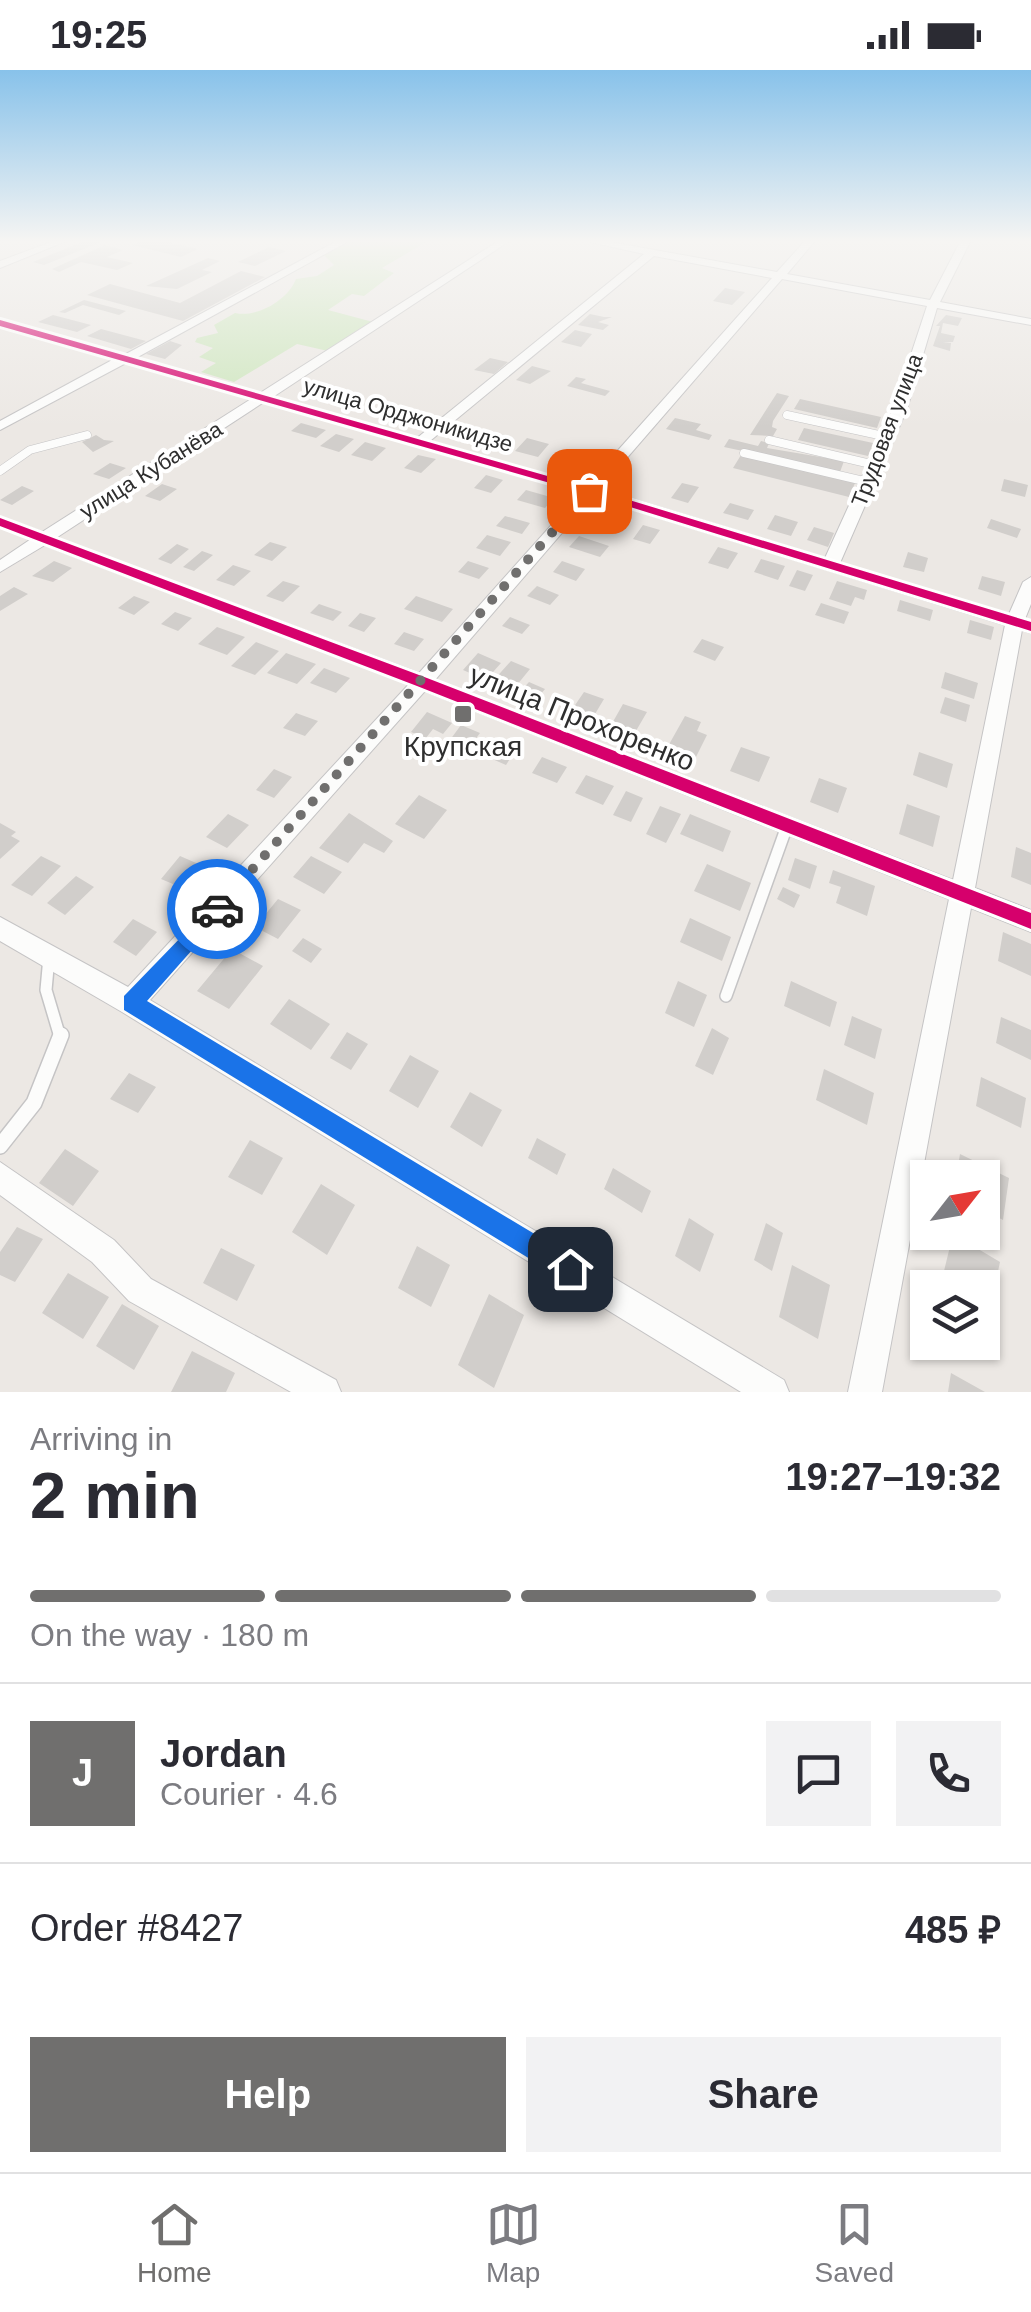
<!DOCTYPE html>
<meta charset="utf-8">
<style>
:root{--surface:#fff;--page:#f2f2f3;--text:#2b2b33;--muted:#7c7c81;--line:#e1e1e2;--accent:#706f6e}
body{margin:0;font-family:Helvetica,sans-serif;background:var(--page);color:var(--text);height:100vh;display:flex;flex-direction:column;font-size:38px;white-space:nowrap}
*{box-sizing:border-box;margin:0}
p{font-size:32px;color:var(--muted)}
.icon{flex:none;width:55px;height:55px;fill:none;stroke:currentColor;stroke-width:2;stroke-linecap:round;stroke-linejoin:round}
.map{position:relative;height:1322px;overflow:hidden}
.details{display:flex;flex-direction:column;background:var(--surface);flex:1}
.details>*{flex:none}
.needle{width:65px;rotate:59deg}
.buttons{position:absolute;left:910px;top:1090px;display:grid;gap:20px}
.buttons a{display:grid;place-items:center;width:90px;height:90px;border-radius:0px;background:var(--surface);box-shadow:0 2px 8px #0004;font-size:50px}
.pin{position:absolute;display:grid;place-items:center;width:85px;height:85px;color:#fff;margin:-42px;border-radius:20px;box-shadow:0 5px 15px #0006}
.courier{position:absolute;display:grid;place-items:center;width:100px;height:100px;margin:-50px;border:8px solid #1a73e8;border-radius:50%;background:#fff;color:#222;box-shadow:0 2px 12px #0007}
.overview em{font-style:normal;font-weight:600}
.overview div{display:flex;flex-direction:column-reverse}
.overview{display:flex;align-items:center;justify-content:space-between;height:170px;padding:0 30px}
h1{font-size:65px;font-weight:600;line-height:75px}
.bar{display:grid;grid-template-columns:repeat(4,1fr);gap:15px 10px;align-content:center;height:120px;padding:0 30px}
.bar i{height:12px;border-radius:8px;background:var(--line)}
.bar .selected{background:var(--accent)}
.bar p{grid-column:span 4}
.line{display:flex;align-items:center;gap:25px;padding:0 30px;border-top:2px solid var(--line)}
.line div{flex:1}
.round{display:grid;place-items:center;flex:none;width:105px;height:105px;border-radius:0px;background:var(--page)}
.button{display:flex;gap:20px;margin-top:auto;padding:20px 30px}
.button a{flex:1;height:115px;border-radius:0px;background:var(--accent);color:#fff;font-size:40px;font-weight:600;line-height:115px;text-align:center}
.button a+a{background:var(--page);color:var(--text)}
.status{display:flex;justify-content:space-between;align-items:center;height:70px;padding:0 50px;background:var(--surface);direction:ltr}
.status svg{height:28px;fill:currentColor}
.tab-bar{display:flex;justify-content:space-around;align-items:center;height:140px;border-top:2px solid var(--line);background:var(--surface);font-size:28px;color:var(--muted)}
.tab-bar a{display:grid;justify-items:center;gap:5px}
.tab-bar .selected{color:var(--accent)}
.map>svg:first-child{display:block}
.green{fill:#cee6be}
.building{fill:#d1cecb}
.lines{fill:none;stroke-linecap:round;stroke-linejoin:round}
.lane-far2-casing{stroke:#c5c4c5;stroke-width:9}
.lane-far1-casing{stroke:#c5c4c5;stroke-width:14}
.lane-casing{stroke:#c5c4c5;stroke-width:18}
.street-casing{stroke:#c5c4c5;stroke-width:2}
.lane-far2{stroke:#fcfcfb;stroke-width:8}
.lane-far1{stroke:#fcfcfb;stroke-width:11}
.lane{stroke:#fcfcfb;stroke-width:15}
.street{fill:#fcfcfb;fill-rule:evenodd}
.cycleway-casing{stroke:#fff;stroke-width:6}
.cycleway{fill:#d6006c;fill-rule:evenodd}
.route{fill:#1a73e8}
.done{stroke:#706f6e;stroke-width:10;stroke-dasharray:0 18}
.poi-dot{fill:#706f6e;stroke:#fff;stroke-width:4}
.labels{text-anchor:middle;dominant-baseline:central;stroke-width:8;stroke-linejoin:round;paint-order:stroke}
.far-street-label{font-size:22px;fill:#2e2e2e;stroke:#fff}
.street-label{font-size:28px;fill:#2e2e2e;stroke:#fff}
.poi-label{font-size:28px;fill:#2e2e2e;stroke:#fff}
</style>
<div class="status"><b>19:25</b><svg viewBox="0 0 49 12"><path d="M0 12V9h3v3zM5 12V6h3v6zM10 12V3h3v9zM15 12V0h3v12zM26 1h20v11H26zM47 4h2v5h-2z"/></svg></div>
<div class="map">
<svg width="1031" height="1322" viewBox="0 0 1031 1322">
<rect width="100%" height="100%" fill="#ece8e4"/>
<!-- green -->
<path class="green" d="M347,172H426L382,198L394,203L364,226L352,224L328,240L373,252L328,281L297,274L234,312L201,302L216,293L199,287L213,278L195,272L197,268L218,263L214,255L235,243C257,248 288,230 296,209L317,206L334,195L324,185Z"/>
<!-- building -->
<path class="building" d="M82,172H101L44,195L33,192Z
M139,172H168L198,179L181,187L132,175Z
M105,175L123,180L107,187L133,193L117,200L81,192L59,202L52,199Z
M269,177L286,181L255,196L238,192Z
M208,188L220,191L202,200L212,202L177,219L146,216Z
M241,201L265,207L183,251L87,225L110,214L180,233Z
M725,218L745,222L732,235L713,231Z
M84,230L126,241L119,245L83,235L65,243L59,242Z
M590,244L604,247H612L598,252L609,255L603,260L578,255Z
M53,245L91,255L77,262L38,252Z
M946,245L962,248L958,256L943,253L941,263L955,266L953,272H943L951,273L950,281L933,276L940,256H936Z
M101,259L146,271L131,279L87,266Z
M575,260L592,264L581,277L561,272Z
M170,271L182,275L165,289L146,284Z
M490,288L508,292L494,304L474,300Z
M532,296L551,301L530,314L516,310Z
M576,307L586,309L581,313L610,321L605,326L567,316Z
M777,323L789,326L773,351L772,357L777,359L773,366L750,365Z
M800,329L881,347L877,358L794,339Z
M675,348L701,354L696,360L712,365L709,370L666,359Z
M301,353L326,360L316,368L291,361Z
M804,358L873,373L868,386L798,370Z
M336,364L354,369L339,382L320,376Z
M96,365L104,370L114,371L93,382L82,372Z
M527,368L549,374L538,387L515,381Z
M729,369L758,376L761,371L769,373L767,378L844,391L840,402L724,377Z
M365,372L386,378L372,391L351,385Z
M418,385L436,389L421,403L404,398Z
M741,385L855,413L849,427L733,398Z
M110,393L126,398L109,409L93,404Z
M486,405L503,410L491,423L474,418Z
M1004,409L1028,415L1025,427L1001,421Z
M682,413L699,417L688,433L671,428Z
M162,414L177,419L160,431L145,426Z
M22,416L34,421L12,435L0,430Z
M526,420L554,428L545,438L517,430Z
M730,433L754,440L748,450L723,443Z
M597,441L621,449L614,458L589,451Z
M775,445L798,452L791,466L767,459Z
M505,446L530,453L522,464L496,456Z
M991,449L1021,459L1017,468L987,458Z
M643,455L660,460L650,474L633,469Z
M814,457L834,463L828,477L807,470Z
M487,465L511,472L500,486L476,478Z
M579,466L609,476L600,487L569,477Z
M270,472L287,477L272,491L254,485Z
M177,474L189,479L171,494L158,489Z
M718,477L738,483L728,499L708,493Z
M202,481L213,485L194,501L183,497Z
M908,482L928,488L924,502L903,497Z
M761,489L785,496L778,510L754,502Z
M54,491L72,498L53,512L32,506Z
M468,491L489,498L479,509L458,502Z
M562,491L585,499L576,511L553,502Z
M233,495L251,501L234,516L216,510Z
M797,500L813,505L805,521L789,516Z
M982,506L1005,512L1001,526L978,519Z
M283,511L300,516L283,532L266,526Z
M837,511L867,520L864,530L855,527L851,536L829,529Z
M537,516L559,525L550,535L527,526Z
M14,517L28,524L0,541V526Z
M134,526L150,532L134,545L118,538Z
M416,526L453,539L442,552L404,539Z
M900,530L933,540L930,551L897,541Z
M821,533L849,542L844,554L815,545Z
M319,534L342,542L333,551L310,543Z
M175,542L192,548L178,561L161,554Z
M360,543L376,548L364,562L348,556Z
M510,547L530,555L522,564L502,556Z
M970,550L994,557L991,570L967,563Z
M217,557L245,567L227,585L198,574Z
M404,562L424,569L414,581L394,574Z
M702,569L724,577L715,591L693,582Z
M256,572L279,581L255,605L231,596Z
M286,583L316,594L297,614L267,603Z
M478,583L501,593L486,610L463,600Z
M511,591L530,599L512,621L492,612Z
M324,598L350,608L336,623L310,613Z
M945,602L978,613L974,629L941,618Z
M529,612L545,619L535,631L519,623Z
M584,622L604,629L592,649L571,641Z
M945,627L970,635L966,652L940,643Z
M623,634L647,642L633,666L610,657Z
M427,642L452,653L443,664L433,659L426,668L411,662Z
M296,643L318,651L305,666L283,658Z
M685,646L701,652L697,661L707,665L695,689L667,678Z
M461,655L480,663L466,682L447,674Z
M495,669L517,678L506,695L483,685Z
M741,677L770,687L759,712L730,701Z
M919,682L953,694L947,718L913,705Z
M542,687L567,697L557,713L532,703Z
M274,699L292,707L274,728L256,720Z
M586,705L614,716L603,735L575,723Z
M819,708L847,718L838,743L810,732Z
M626,721L643,728L631,752L613,745Z
M419,725L447,740L424,769L395,754Z
M907,734L940,746L933,777L899,764Z
M660,736L681,744L666,773L646,764Z
M349,743L393,771L384,783L364,773L348,793L319,778Z
M228,744L249,755L227,778L206,767Z
M690,744L731,761L723,782L680,764Z
M0,753L16,762L11,766L20,771L0,789Z
M1016,777L1031,783V815L1011,807Z
M41,786L61,796L32,826L11,815Z
M180,786L203,796L185,819L161,809Z
M311,786L342,802L324,824L293,807Z
M795,788L817,796L810,819L788,810Z
M707,794L751,813L740,841L694,821Z
M833,800L875,816L867,846L836,833L841,817L829,813Z
M76,806L94,817L65,845L47,833Z
M783,817L800,825L794,838L777,829Z
M278,829L301,840L278,869L255,857Z
M690,848L731,867L722,891L680,872Z
M133,849L157,862L136,886L113,872Z
M1003,862L1031,874V906L998,891Z
M303,868L322,879L311,893L292,881Z
M232,879L263,896L229,939L197,921Z
M678,911L707,925L694,957L665,943Z
M791,911L837,932L830,957L784,936Z
M289,929L330,954L311,980L270,954Z
M852,946L882,959L875,989L844,975Z
M1001,947L1031,960V990L996,973Z
M712,958L729,968L713,1005L695,996Z
M347,962L368,974L351,1000L330,988Z
M410,985L439,1001L418,1038L389,1021Z
M824,999L874,1023L867,1055L816,1030Z
M129,1003L156,1017L138,1043L110,1029Z
M981,1007L1026,1028L1021,1058L976,1036Z
M470,1022L502,1040L482,1077L450,1057Z
M537,1068L566,1084L557,1105L528,1088Z
M250,1070L283,1088L262,1125L228,1107Z
M65,1079L99,1101L73,1136L39,1113Z
M960,1084L1009,1108L1003,1150L982,1139V1108H956Z
M613,1098L651,1121L642,1143L604,1119Z
M321,1114L355,1135L327,1185L292,1162Z
M689,1148L714,1164L700,1202L675,1186Z
M766,1153L783,1163L772,1201L754,1190Z
M17,1157L43,1169L15,1212L0,1205V1182Z
M953,1164L1000,1192L992,1230L982,1224V1218H971L944,1201Z
M417,1176L450,1195L431,1237L398,1218Z
M221,1178L255,1195L237,1231L203,1213Z
M792,1195L830,1215L818,1269L779,1247Z
M68,1203L109,1227L83,1269L42,1243Z
M489,1224L524,1245L494,1318L458,1295Z
M122,1234L159,1256L134,1300L96,1276Z
M192,1281L235,1303L226,1322H171Z
M951,1303L985,1322H948Z"/>
<g class="lines">
<!-- lane-far2 casing -->
<g class="lane-far2-casing">
<path id="lane-far2" d="M787,345L888,367
M769,370L875,395
M744,383L868,412
M0,401L30,380L87,365"/>
</g>
<!-- lane-far1 casing -->
<g class="lane-far1-casing">
<path id="lane-far1" d="M49,887L46,920L60,967
M726,926L787,756"/>
</g>
<!-- lane casing -->
<g class="lane-casing">
<path id="lane" d="M0,1076L34,1033L61,965"/>
</g>
<!-- street casing -->
<g class="street-casing">
<path id="street" d="M51,172H64L0,198V191Z
M335,172H347L136,288L260,323L497,172H508L273,327L417,368L644,184L590,172H610L777,202L804,172H814L787,204L930,230L960,172H970L940,232L1031,249V255L937,238L907,339L840,493L1009,544L1023,512L1031,507V534L1025,549L1031,551V563L1022,560L975,818L1031,840V862L971,838L882,1322H848L949,829L425,621L150,930L784,1310L789,1322H741L122,942L0,871V847L128,917L409,614L45,475L0,502V490L31,469L0,457V447L42,462L251,329L126,293L0,360V351L114,289L0,257V250L124,285ZM654,186L772,208L586,416L430,371ZM782,209L927,236L893,339L825,488L600,419ZM264,332L580,423L419,603L56,468ZM593,427L1005,555L953,810L435,610Z
M0,1092L114,1170L151,1209L336,1310L341,1322H291L129,1231L92,1192L0,1125Z"/>
</g>
<!-- lane-far2 -->
<use href="#lane-far2" class="lane-far2"/>
<!-- lane-far1 -->
<use href="#lane-far1" class="lane-far1"/>
<!-- lane -->
<use href="#lane" class="lane"/>
<!-- street -->
<use href="#street" class="street"/>
<!-- cycleway casing -->
<g class="cycleway-casing">
<path id="cycleway" d="M0,250L593,419L1031,552V561L585,423L0,256Z
M0,448L427,608L1031,843V859L417,616L0,456Z"/>
</g>
<!-- cycleway -->
<use href="#cycleway" class="cycleway"/>
</g>
<!-- sky -->
<linearGradient id="sky" x2="0" y2="1"><stop stop-color="#88c2ea"/><stop offset="0.48" stop-color="#f6f5f3"/><stop offset="1" stop-color="#f6f5f3" stop-opacity="0"/></linearGradient>
<rect width="1031" height="357" fill="url(#sky)"/>
<!-- route -->
<path class="route" d="M217,830L226,839L223,845L147,931L578,1190L582,1199L578,1208L570,1212L561,1208L124,940V926Z"/>
<g class="lines">
<!-- done -->
<path class="done" d="M217,839L589,421"/>
</g>
<!-- markers -->
<rect class="poi-dot" x="453" y="634" width="20" height="20" rx="5"/>
<g class="labels">
<!-- far-street labels -->
<g class="far-street-label">
<text transform="translate(408 345) rotate(16)">улица Орджоникидзе</text>
<text transform="translate(887 360) rotate(-69)">Трудовая улица</text>
<text transform="translate(151 400) rotate(-32)">улица Кубанёва</text>
</g>
<!-- street labels -->
<g class="street-label">
<text transform="translate(582 648) rotate(22)">улица Прохоренко</text>
</g>
<!-- poi labels -->
<g class="poi-label">
<text x="463" y="676">Крупская</text>
</g>
</g>
</svg>
<div class="buttons">
<a><svg class="needle" viewBox="-14 -14 28 28"><path d="M0-13l5 13h-10z" fill="#e53935"/><path d="M0 13l5-13h-10z" fill="#7c7c81"/></svg></a>
<a><svg class="icon" aria-label="layers" viewBox="0 0 24 24"><path d="M12 4l9 5-9 5-9-5zM3 14l9 5 9-5"/></svg></a>
</div>
<div class="pin" style="left:589px;top:421px;background:#ea580c"><svg class="icon" aria-label="bag" viewBox="0 0 24 24"><path d="M5 8h14l-1 12H6zM9 8a3 3 0 0 1 6 0"/></svg></div>
<div class="pin" style="left:570px;top:1199px;background:#1f2937"><svg class="icon" aria-label="home" viewBox="0 0 24 24"><path d="M3 11l9-7 9 7M6 9v11h12V9"/></svg></div>
<div class="courier" style="left:217px;top:839px"><svg class="icon" aria-label="car" viewBox="0 0 24 24"><path d="M5 17H2v-5l4-1 3-4h7l3 4 3 1v5h-3M9 17h6M6 11h13"/><circle cx="7" cy="17" r="2"/><circle cx="17" cy="17" r="2"/></svg></div>
</div>
<section class="details">
<div class="overview"><div><h1>2 min</h1><p>Arriving in</p></div><em>19:27–19:32</em></div>
<div class="bar"><i class="selected"></i><i class="selected"></i><i class="selected"></i><i></i><p>On the way · 180 m</p></div>
<div class="line" style="height:180px"><b class="round" style="background:var(--accent);color:#fff">J</b><div><b>Jordan</b><p>Courier · 4.6</p></div><a class="round"><svg class="icon" aria-label="chat" viewBox="0 0 24 24"><path d="M4 5h16v11H9l-5 4z"/></svg></a><a class="round"><svg class="icon" aria-label="phone" viewBox="0 0 24 24"><path d="M5 4h4l2 5-3 2q2 4 5 5l2-3 5 2v4C11 20 4 13 5 4z"/></svg></a></div>
<div class="line" style="height:130px"><div>Order #8427</div><b>485 ₽</b></div>
<div class="button"><a>Help</a><a>Share</a></div>
</section>
<nav class="tab-bar">
<a class="selected"><svg class="icon" aria-label="home" viewBox="0 0 24 24"><path d="M3 11l9-7 9 7M6 9v11h12V9"/></svg>Home</a>
<a><svg class="icon" aria-label="map" viewBox="0 0 24 24"><path d="M3 6l6-2 6 2 6-2v14l-6 2-6-2-6 2zM9 4v14M15 6v14"/></svg>Map</a>
<a><svg class="icon" aria-label="saved" viewBox="0 0 24 24"><path d="M7 4h10v16l-5-4-5 4z"/></svg>Saved</a>
</nav>
